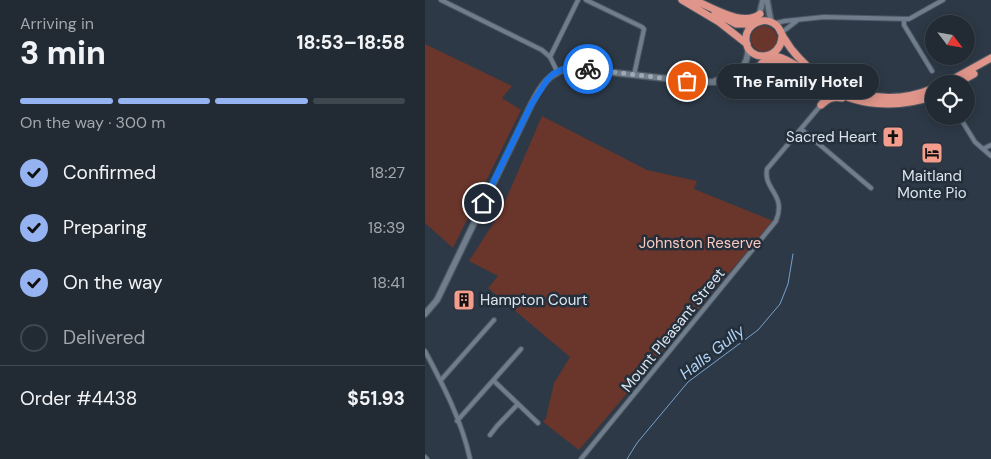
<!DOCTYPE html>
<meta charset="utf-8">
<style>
:root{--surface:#222b34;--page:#2e3740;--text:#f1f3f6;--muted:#a2a7ac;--line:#3f474f;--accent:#95b2f1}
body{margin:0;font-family:"DM Sans",sans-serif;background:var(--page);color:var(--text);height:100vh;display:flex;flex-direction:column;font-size:19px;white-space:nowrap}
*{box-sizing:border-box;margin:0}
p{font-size:16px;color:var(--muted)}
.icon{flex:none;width:28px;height:28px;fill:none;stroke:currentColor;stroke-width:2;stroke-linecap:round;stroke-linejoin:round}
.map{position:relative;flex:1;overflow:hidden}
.sheet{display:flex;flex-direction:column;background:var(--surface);width:425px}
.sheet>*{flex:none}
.needle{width:32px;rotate:121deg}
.controls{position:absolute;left:500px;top:15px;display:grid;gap:10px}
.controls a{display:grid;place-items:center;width:50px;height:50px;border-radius:50%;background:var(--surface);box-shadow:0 2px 12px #0003,0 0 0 1px var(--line);font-size:25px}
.pin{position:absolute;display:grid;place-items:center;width:42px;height:42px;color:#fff;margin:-21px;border:2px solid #fff;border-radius:50%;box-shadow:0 1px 5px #0007}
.courier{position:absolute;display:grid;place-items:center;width:50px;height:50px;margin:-25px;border:4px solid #1a73e8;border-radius:50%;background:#fff;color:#222;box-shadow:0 1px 6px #0007}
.bubble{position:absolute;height:35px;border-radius:18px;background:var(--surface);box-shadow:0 2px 12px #0003,0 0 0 1px var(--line);font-size:16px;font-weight:800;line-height:35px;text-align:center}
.headline em{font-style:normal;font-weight:800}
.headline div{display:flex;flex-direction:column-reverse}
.headline{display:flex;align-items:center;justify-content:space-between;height:85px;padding:0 20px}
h1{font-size:32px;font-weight:800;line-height:38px}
.bar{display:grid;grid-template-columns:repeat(4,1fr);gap:8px 5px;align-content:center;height:60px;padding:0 20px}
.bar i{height:6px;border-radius:4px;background:var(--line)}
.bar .current{background:var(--accent)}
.bar p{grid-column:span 4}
.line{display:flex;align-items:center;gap:12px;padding:0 20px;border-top:1px solid var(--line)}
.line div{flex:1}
ol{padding:0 20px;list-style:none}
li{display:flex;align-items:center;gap:15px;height:55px}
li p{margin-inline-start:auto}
li .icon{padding:5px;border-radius:50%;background:var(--accent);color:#111;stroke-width:4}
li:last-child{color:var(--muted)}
li i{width:28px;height:28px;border:2px solid var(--line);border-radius:50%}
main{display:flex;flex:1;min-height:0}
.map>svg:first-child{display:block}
.green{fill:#6a352b}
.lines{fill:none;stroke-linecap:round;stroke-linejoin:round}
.stream{stroke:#75a2d0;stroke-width:1}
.minor-casing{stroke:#4d5762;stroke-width:6}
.tertiary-casing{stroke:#4d5762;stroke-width:8}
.secondary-casing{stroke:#4d5762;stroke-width:8}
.trunk-casing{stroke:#4d5762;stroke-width:9}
.minor{stroke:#6f7d8c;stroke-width:4}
.tertiary{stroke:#6f7d8c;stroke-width:5}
.secondary{stroke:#6f7d8c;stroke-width:5.5}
.trunk{stroke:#df958a;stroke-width:7}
.done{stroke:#9fa8b3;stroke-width:5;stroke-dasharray:0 9}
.route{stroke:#1a73e8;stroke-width:6}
.labels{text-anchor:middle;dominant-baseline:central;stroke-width:5;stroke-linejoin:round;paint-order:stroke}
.poi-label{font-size:15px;fill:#dde4ed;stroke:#232f3b;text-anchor:end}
.park-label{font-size:15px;fill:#fac9bf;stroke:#232f3b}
.street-label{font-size:15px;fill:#dde4ed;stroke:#232f3b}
.water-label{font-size:16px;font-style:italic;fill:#b3d2f4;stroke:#232f3b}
</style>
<main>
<section class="sheet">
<div class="headline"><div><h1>3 min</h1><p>Arriving in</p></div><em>18:53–18:58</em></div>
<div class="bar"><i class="current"></i><i class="current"></i><i class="current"></i><i></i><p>On the way · 300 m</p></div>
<ol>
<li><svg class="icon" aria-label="check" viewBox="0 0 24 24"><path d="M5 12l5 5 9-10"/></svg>Confirmed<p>18:27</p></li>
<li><svg class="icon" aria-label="check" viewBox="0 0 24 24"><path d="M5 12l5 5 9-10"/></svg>Preparing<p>18:39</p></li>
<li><svg class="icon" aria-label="check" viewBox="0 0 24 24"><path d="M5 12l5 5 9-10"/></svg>On the way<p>18:41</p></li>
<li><i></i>Delivered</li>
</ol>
<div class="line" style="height:65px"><div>Order #4438</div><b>$51.93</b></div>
</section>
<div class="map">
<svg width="566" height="459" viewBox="0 0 566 459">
<rect width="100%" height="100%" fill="#2d3946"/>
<!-- green -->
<path class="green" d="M326 39a13 13 0 1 1 26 0a13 13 0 1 1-26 0Z
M0,44L87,86L77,98L96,110L28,248L0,223Z
M117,116L222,170L272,181L269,189L348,221L154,450L118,422L121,418L129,383L145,357L63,288L73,276L44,261L75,213Z"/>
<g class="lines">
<!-- stream -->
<path class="stream" d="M202,459L212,443L263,382L333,330L355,304L363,284L368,254"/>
<!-- minor casing -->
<g class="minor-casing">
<path id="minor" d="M16,0L117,50L125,57L132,71
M161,0L217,27L219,29L209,75
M479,20V25L507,71
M351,23L360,21L399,17L484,19L518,0
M356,33L373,20
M125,57L153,0
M534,116L550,142L566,156
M376,129L446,188
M558,149L566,145
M0,351C18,385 37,421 45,459
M16,380L69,320
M69,381L113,423
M32,421L96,349
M65,435L72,426L93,404
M0,457L2,459
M156,459L351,221C362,194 338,190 342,169L396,105L399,86"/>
</g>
<!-- tertiary casing -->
<g class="tertiary-casing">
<path id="tertiary" d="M342,0L346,22
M334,16L338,0"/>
</g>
<!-- secondary casing -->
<g class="secondary-casing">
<path id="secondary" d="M290,81C309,73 324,71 323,47
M0,314L12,300L106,105C115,87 125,70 147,68L273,82H301L307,81L322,75L339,61"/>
</g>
<!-- trunk casing -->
<g class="trunk-casing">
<path id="trunk" d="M257,0L294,22L322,44
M268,0C286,6 317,28 335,14
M290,13L311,24H328
M357,36C356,61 322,63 321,40C320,24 339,15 351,25C355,28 356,34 359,38C363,45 369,53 375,59C409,95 463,108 509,88
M346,55C367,59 381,73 398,85C432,107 472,109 509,96
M337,63C348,57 365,66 375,72
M519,84L566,58
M531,84L549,74
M396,105C403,99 407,96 417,98"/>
</g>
<!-- minor -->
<use href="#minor" class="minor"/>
<!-- tertiary -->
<use href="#tertiary" class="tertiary"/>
<!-- secondary -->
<use href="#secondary" class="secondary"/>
<!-- trunk -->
<use href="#trunk" class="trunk"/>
</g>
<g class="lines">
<!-- done -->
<path class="done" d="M163,69L262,81"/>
<!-- route -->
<path class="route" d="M58,203L106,105L122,80L128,74L138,69H163"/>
</g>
<!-- icons -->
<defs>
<g id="church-square" transform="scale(1.125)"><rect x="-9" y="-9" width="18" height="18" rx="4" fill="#f49d8c" stroke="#232f3b"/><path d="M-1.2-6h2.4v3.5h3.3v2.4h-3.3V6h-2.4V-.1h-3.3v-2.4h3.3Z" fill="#111"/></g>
<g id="hotel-square" transform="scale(1.125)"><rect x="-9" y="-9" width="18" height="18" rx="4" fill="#f49d8c" stroke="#232f3b"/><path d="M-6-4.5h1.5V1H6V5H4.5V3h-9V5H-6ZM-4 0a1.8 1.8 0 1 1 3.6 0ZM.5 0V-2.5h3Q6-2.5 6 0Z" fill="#111"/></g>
<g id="building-square" transform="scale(1.125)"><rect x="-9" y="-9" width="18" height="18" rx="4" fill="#f49d8c" stroke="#232f3b"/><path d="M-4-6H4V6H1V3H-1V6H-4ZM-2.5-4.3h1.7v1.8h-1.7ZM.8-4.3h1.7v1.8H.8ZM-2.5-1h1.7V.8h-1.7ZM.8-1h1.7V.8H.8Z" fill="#111"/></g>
</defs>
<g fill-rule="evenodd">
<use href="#church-square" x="468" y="137"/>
<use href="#hotel-square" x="507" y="153"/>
<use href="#building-square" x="39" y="300"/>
</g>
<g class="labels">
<!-- poi labels -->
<g class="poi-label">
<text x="452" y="137">Sacred Heart</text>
<text x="507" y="176" text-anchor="middle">Maitland<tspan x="507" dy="17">Monte Pio</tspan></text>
<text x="55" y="300" text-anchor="start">Hampton Court</text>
</g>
<!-- park labels -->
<g class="park-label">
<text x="275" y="243">Johnston Reserve</text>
</g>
<!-- street labels -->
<g class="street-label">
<text transform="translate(248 330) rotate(-51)">Mount Pleasant Street</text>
</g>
<!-- water labels -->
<g class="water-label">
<text transform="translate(287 352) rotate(-38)">Halls Gully</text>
</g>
</g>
</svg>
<div class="controls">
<a><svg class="needle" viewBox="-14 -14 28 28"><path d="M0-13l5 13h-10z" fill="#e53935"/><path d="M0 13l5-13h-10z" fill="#a2a7ac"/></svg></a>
<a><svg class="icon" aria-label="locate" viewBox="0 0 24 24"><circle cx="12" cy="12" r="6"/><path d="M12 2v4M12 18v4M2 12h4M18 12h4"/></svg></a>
</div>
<div class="pin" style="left:262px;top:81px;background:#ea580c"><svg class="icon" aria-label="bag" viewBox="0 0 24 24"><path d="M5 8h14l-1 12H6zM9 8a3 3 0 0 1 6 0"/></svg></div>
<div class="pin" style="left:58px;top:203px;background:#1f2937"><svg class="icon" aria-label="home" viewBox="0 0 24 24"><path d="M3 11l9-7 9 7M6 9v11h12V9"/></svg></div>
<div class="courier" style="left:163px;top:69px"><svg class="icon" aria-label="bike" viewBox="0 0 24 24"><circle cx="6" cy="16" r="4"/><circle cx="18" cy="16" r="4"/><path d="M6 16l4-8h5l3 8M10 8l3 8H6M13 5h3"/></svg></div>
<div class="bubble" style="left:292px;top:64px;width:162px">The Family Hotel</div>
</div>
</main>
